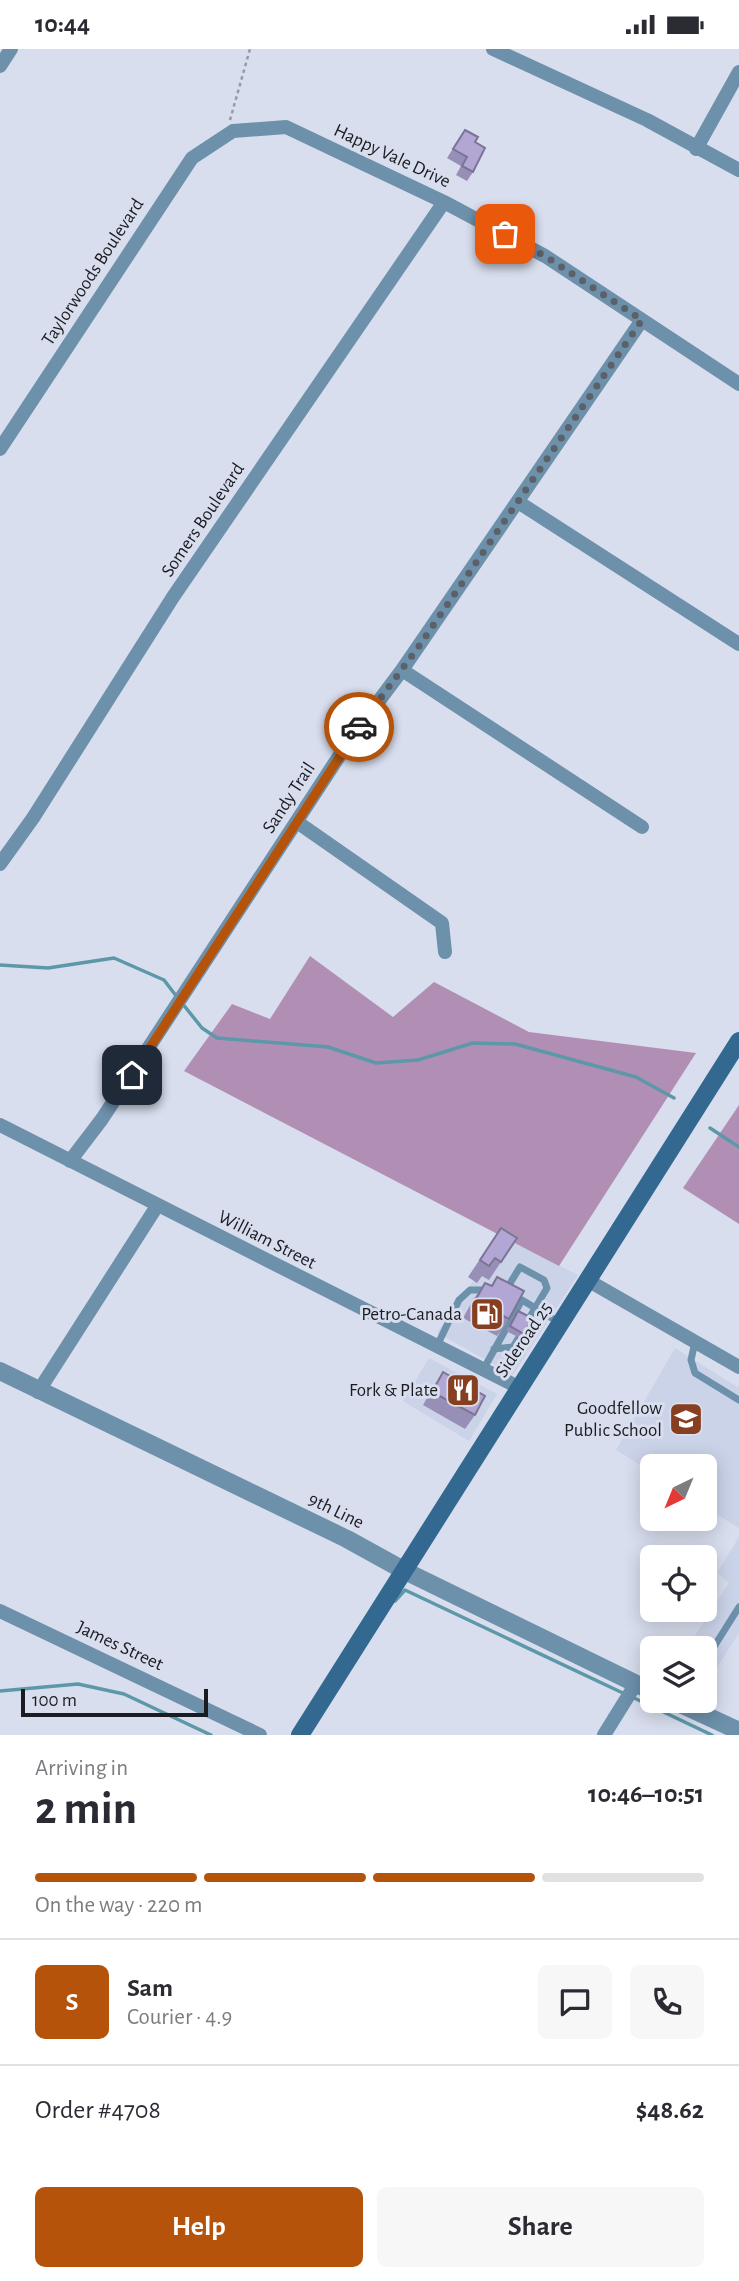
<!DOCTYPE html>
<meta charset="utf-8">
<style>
:root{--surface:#fff;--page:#f7f7f7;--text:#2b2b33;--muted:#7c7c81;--line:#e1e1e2;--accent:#b45309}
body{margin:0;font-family:"Alegreya Sans",sans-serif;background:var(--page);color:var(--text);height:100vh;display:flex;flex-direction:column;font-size:26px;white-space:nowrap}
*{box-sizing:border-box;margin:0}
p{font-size:23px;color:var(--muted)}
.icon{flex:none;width:38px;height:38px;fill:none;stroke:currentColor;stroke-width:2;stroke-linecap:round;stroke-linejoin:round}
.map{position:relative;height:1686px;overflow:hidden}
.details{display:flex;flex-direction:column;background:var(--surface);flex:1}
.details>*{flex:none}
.needle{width:46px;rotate:223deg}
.buttons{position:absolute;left:640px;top:1405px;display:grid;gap:14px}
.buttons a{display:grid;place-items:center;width:77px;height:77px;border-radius:10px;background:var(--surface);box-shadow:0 4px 18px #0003;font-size:35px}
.scale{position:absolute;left:21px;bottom:18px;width:187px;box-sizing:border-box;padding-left:7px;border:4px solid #1a1c22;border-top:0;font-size:19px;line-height:24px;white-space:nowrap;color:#1a1c22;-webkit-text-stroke:5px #d8deee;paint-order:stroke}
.pin{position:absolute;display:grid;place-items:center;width:60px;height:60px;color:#fff;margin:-30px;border-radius:14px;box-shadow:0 4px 10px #0006}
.courier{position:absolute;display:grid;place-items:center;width:70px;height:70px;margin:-35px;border:5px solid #b45309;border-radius:50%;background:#fff;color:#222;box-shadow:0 2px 9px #0007}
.head em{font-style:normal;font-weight:700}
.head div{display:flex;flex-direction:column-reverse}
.head{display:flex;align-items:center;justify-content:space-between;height:119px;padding:0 35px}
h1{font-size:46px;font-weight:700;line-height:52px}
.bar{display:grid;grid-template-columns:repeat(4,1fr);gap:10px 7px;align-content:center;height:84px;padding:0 35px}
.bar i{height:9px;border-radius:5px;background:var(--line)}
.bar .current{background:var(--accent)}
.bar p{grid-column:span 4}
.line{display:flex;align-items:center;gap:18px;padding:0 35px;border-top:2px solid var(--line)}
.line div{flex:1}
.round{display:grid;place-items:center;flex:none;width:74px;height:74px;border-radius:10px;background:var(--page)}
.cta{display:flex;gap:14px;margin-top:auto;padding:14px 35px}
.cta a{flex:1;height:80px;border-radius:10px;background:var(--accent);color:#fff;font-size:28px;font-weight:700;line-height:80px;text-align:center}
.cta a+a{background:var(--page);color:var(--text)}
.status{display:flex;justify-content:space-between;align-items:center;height:49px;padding:0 35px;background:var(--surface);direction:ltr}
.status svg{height:19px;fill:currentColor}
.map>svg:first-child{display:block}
.built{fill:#cbd3e9}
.forest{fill:#b18fb5}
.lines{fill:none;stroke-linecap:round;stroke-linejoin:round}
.stream{stroke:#5d98a8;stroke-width:3.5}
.path{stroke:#959aa6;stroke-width:2.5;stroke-dasharray:3.5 3.5;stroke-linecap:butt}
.service{stroke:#6d90ab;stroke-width:7}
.minor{stroke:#6d90ab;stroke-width:14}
.tertiary{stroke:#6d90ab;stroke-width:18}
.secondary{stroke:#336991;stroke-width:18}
.wall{fill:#988fb6}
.building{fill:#b1a6d4;stroke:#7c7494;stroke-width:2}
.done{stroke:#5c6069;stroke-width:7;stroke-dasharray:0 12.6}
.route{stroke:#b45309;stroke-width:9}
.labels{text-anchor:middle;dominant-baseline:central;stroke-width:6;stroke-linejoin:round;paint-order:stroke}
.street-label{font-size:19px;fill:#1a1c22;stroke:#d8deee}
.poi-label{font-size:19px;fill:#1a1c22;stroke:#d8deee;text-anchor:end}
</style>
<div class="status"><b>10:44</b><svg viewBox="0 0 49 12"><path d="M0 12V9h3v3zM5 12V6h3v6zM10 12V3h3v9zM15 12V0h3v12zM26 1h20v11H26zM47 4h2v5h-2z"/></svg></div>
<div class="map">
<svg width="739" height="1686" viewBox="0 0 739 1686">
<rect width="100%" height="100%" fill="#d8deee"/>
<!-- built -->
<path class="built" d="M504,1188L578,1226L513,1326L437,1284Z
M675,1299L739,1339V1479L705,1458V1418H653V1424L616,1401Z
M429,1309L497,1345L469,1392L403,1352Z
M739,1488V1584L705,1637V1600H686L729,1534L717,1524Z"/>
<!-- forest -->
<path class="forest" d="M310,907L393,968L434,933L529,983L696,1004L559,1217L184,1022L232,955L270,970Z
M739,1056V1175L683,1139Z"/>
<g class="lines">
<!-- stream -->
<path class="stream" d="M0,916L48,919L114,909L164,931L177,948
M182,954L202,979L217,989L328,998L376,1014L418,1011L473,994L515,995L636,1028L674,1049
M710,1079L739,1098
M395,1552L405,1541L625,1645
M0,1642L78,1635L124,1645L211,1686
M632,1648L712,1686"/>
<!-- path -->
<path class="path" d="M230,71L250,0"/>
<!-- service -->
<path class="service" d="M506,1241L520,1218L544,1231L547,1239L527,1273
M695,1293L691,1311L695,1324L739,1351
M437,1297L459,1251L470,1241H487
M494,1300L513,1298L519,1288
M483,1321L522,1251L560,1274
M705,1612L739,1558"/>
<!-- minor -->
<path class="minor" d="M493,0L647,71L739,121
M0,17L11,0
M696,100L739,23
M0,400L192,109L233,82L286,78L444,153L545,207L739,335
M518,453L739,595
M402,621L642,778
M297,773L442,874L445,903
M0,815L33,769L173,548L444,153
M0,1076L518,1338
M70,1112L102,1070L351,689L402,621L642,271
M589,1232L739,1318
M38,1343L157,1157
M0,1562L260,1686
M604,1686L635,1636"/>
<!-- tertiary -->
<path class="tertiary" d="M0,1322L347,1490L405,1522L653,1643
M674,1652L739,1682"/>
<!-- secondary -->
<path class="secondary" d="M300,1686L739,992"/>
</g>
<!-- wall -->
<path class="wall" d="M465,81L475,93L473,123L467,132L456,126L461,117L447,109Z
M501,1179L517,1189L489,1231L482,1227L477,1234L468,1228Z
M497,1228L509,1270L497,1287L463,1269L473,1251L485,1234L491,1237Z
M518,1262L524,1285L520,1289L506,1282Z
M443,1323L475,1366L465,1380L423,1356L434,1337Z"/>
<!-- building -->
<path class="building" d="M465,81L478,88L475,93L485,99L473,123L462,117L467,108L453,100Z
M501,1179L517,1189L501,1213L495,1209L489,1217L480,1211Z
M497,1228L524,1242L509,1270L475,1252L485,1234L492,1237Z
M518,1262L532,1269L524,1285L510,1277Z
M443,1323L485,1347L475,1366L432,1343Z"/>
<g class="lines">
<!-- done -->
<path class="done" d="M359,678L417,600L642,271L545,207L505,185"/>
<!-- route -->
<path class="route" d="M132,1026L359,678"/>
</g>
<!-- icons -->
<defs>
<g id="fuel-square" transform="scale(1.75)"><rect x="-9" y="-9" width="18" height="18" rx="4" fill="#873f21" stroke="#d8deee"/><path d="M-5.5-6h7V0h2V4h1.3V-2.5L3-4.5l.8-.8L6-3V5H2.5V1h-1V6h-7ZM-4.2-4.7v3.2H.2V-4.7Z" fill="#fff"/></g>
<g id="restaurant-square" transform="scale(1.75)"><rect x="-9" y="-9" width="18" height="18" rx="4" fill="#873f21" stroke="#d8deee"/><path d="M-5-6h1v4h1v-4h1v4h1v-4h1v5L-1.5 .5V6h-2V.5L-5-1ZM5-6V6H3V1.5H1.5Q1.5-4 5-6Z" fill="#fff"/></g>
<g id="school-square" transform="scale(1.75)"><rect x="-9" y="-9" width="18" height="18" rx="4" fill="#873f21" stroke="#d8deee"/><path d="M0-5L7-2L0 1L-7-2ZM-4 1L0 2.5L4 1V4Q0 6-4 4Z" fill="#fff"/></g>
</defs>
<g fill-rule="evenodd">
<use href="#fuel-square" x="487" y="1265"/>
<use href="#restaurant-square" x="463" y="1341"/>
<use href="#school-square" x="686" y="1370"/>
</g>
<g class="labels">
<!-- street labels -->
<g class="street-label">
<text transform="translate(392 107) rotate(25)">Happy Vale Drive</text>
<text transform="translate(93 223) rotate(-57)">Taylorwoods Boulevard</text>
<text transform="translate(203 471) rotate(-56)">Somers Boulevard</text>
<text transform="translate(289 749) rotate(-57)">Sandy Trail</text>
<text transform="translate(267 1191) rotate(27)">William Street</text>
<text transform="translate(524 1291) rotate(-56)">Sideroad 25</text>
<text transform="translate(336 1462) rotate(26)">9th Line</text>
<text transform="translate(120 1597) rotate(25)">James Street</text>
</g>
<!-- poi labels -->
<g class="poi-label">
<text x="462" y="1265">Petro-Canada</text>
<text x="438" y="1341">Fork &amp; Plate</text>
<text x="662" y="1359">Goodfellow<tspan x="662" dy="22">Public School</tspan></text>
</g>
</g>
</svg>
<div class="buttons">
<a><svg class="needle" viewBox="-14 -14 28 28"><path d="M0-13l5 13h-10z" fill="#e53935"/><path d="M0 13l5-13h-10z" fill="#7c7c81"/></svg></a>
<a><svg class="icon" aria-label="locate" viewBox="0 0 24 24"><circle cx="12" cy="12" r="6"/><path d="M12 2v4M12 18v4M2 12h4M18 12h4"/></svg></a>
<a><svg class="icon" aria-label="layers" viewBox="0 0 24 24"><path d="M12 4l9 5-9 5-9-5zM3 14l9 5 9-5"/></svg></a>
</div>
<div class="scale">100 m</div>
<div class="pin" style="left:505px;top:185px;background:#ea580c"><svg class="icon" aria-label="bag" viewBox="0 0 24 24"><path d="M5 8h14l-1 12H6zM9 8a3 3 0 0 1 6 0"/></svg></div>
<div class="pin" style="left:132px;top:1026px;background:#1f2937"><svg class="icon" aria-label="home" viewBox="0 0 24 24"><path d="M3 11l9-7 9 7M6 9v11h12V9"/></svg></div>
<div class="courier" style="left:359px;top:678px"><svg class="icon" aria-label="car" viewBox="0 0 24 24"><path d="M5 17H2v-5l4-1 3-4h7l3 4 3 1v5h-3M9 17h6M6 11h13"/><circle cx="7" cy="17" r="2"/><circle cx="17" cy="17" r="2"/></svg></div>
</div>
<section class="details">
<div class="head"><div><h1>2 min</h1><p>Arriving in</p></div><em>10:46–10:51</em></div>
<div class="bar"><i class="current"></i><i class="current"></i><i class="current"></i><i></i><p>On the way · 220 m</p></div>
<div class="line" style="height:126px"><b class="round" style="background:var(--accent);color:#fff">S</b><div><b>Sam</b><p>Courier · 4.9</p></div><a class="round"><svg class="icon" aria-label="chat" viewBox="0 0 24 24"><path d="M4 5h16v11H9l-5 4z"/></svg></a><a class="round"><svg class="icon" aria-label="phone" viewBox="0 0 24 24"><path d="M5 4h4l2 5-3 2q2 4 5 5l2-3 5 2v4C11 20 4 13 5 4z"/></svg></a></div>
<div class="line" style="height:91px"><div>Order #4708</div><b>$48.62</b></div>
<div class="cta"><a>Help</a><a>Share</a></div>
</section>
